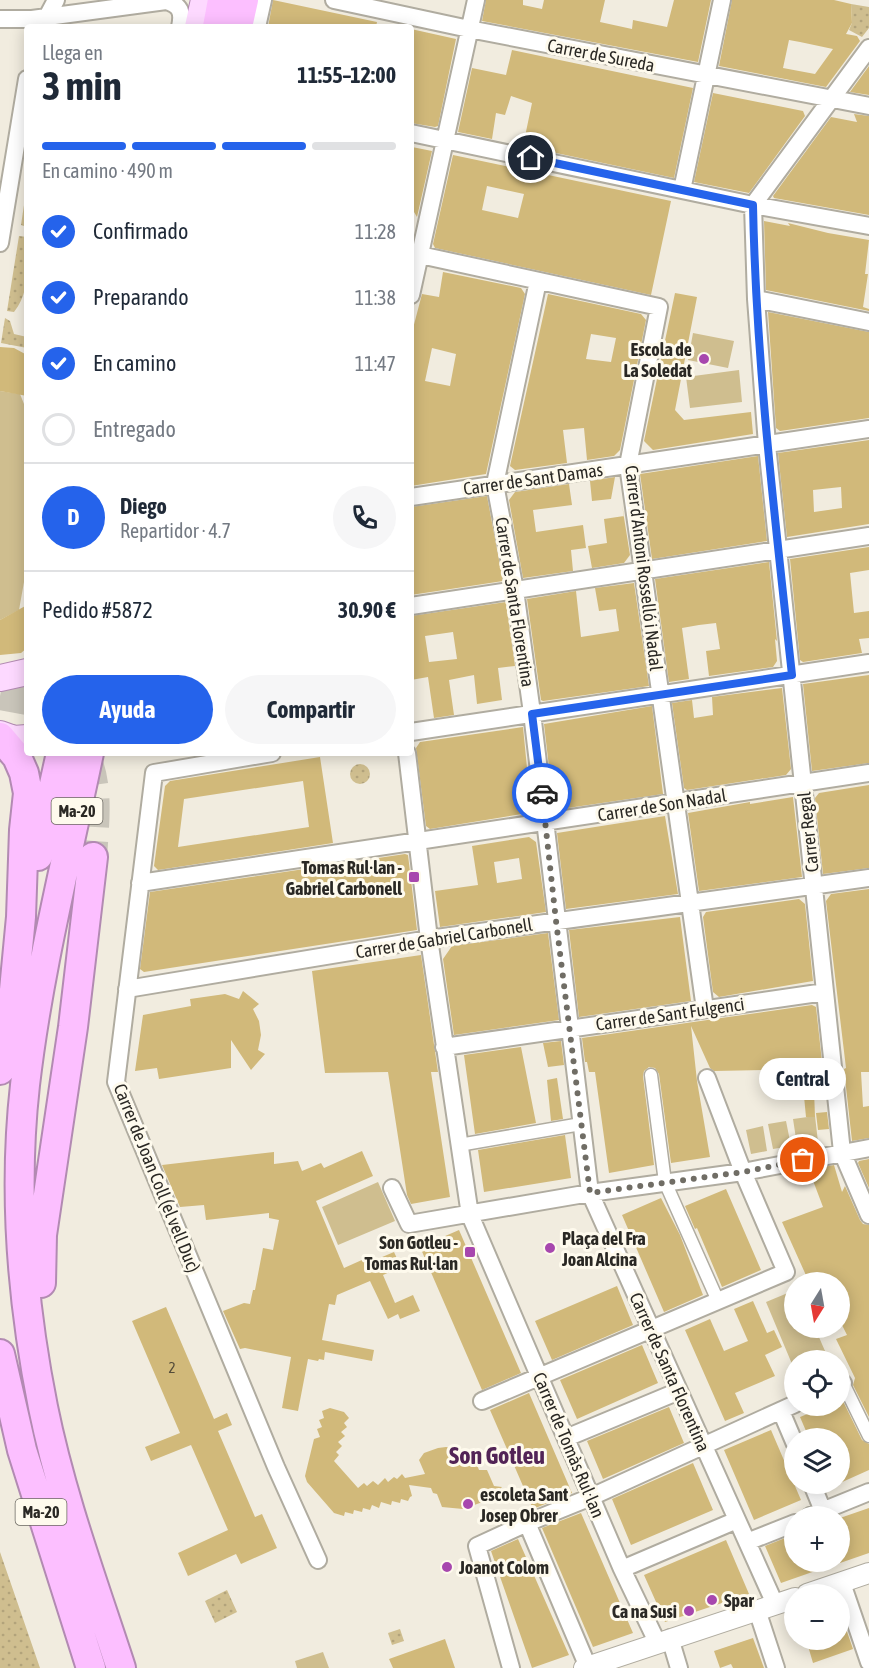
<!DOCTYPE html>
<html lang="es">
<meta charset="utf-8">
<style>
:root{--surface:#fff;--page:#f6f6f7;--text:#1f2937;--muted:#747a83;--line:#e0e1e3;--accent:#2563eb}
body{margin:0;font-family:"Asap Condensed",sans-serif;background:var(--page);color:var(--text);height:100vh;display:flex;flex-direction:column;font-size:22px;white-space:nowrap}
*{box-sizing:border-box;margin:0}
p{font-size:20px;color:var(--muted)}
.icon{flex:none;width:33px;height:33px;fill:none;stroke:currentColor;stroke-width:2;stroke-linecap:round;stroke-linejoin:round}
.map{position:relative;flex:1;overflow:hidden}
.panel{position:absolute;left:24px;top:24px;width:390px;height:732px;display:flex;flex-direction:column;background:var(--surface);border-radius:6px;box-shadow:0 3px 15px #0003}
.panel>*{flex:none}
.needle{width:39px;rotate:191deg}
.controls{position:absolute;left:784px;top:1272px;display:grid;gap:12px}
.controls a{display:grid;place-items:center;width:66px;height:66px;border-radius:50%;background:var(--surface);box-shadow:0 3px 15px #0003;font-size:30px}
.pin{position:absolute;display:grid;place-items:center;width:51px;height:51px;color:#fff;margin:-26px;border:3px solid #fff;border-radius:50%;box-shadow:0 2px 6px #0007}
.courier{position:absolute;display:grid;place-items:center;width:60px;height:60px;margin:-30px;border:4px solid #2563eb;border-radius:50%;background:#fff;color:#222;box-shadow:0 2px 8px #0007}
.bubble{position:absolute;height:42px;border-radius:21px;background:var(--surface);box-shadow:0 3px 15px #0003;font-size:20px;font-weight:700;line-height:42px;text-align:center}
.head em{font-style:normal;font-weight:700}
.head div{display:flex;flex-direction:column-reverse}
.head{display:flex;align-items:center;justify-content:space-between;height:102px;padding:0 18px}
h1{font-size:39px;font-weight:700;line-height:45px}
.bar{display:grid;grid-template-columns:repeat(4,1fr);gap:9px 6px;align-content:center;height:72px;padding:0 18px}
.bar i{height:8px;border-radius:4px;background:var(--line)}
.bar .selected{background:var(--accent)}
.bar p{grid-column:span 4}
.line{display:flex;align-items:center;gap:15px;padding:0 18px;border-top:2px solid var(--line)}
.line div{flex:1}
.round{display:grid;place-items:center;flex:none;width:63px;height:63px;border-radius:32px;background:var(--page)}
ol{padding:0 18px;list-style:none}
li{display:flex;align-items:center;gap:18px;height:66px}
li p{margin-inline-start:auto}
li .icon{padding:6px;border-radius:50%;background:var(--accent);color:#fff;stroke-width:4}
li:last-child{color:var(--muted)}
li i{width:33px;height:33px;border:3px solid var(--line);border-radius:50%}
.cta{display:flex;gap:12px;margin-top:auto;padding:12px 18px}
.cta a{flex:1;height:69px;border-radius:36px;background:var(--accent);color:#fff;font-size:24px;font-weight:700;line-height:69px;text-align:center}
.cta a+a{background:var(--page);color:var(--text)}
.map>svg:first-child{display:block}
.green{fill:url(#green-dots)}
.pitch{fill:#cfbe8f}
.building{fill:#d1b97a;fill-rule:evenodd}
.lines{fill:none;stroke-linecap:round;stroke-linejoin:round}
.motorway-tunnel{stroke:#c9c5ba;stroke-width:28;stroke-dasharray:28 14;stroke-linecap:butt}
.pedestrian-casing{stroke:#b0aca0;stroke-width:15}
.minor-casing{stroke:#b0aca0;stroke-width:20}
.tertiary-casing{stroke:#b0aca0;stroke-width:22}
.primary-casing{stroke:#b28ab2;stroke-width:28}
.motorway-casing{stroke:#b28ab2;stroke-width:32}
.pedestrian{stroke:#fff;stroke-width:12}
.minor{stroke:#fff;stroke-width:16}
.tertiary{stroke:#fff;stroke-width:20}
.primary{stroke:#fdd9ff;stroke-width:26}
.motorway{stroke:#fcbfff;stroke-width:28}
.done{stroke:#706d65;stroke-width:6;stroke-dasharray:0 10.8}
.route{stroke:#2563eb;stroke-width:8}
.poi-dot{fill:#a747ae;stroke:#fefaed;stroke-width:2}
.labels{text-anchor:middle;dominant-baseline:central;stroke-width:6;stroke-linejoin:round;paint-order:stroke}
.number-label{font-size:15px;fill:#544c3a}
.shield{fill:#fefaed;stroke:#6a6760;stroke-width:1.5}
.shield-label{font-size:16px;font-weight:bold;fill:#2a2824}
.street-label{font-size:18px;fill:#2a2824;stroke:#fefaed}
.poi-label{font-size:18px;font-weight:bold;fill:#2a2824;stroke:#fefaed;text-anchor:end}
.district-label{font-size:24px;font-weight:bold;fill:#522456;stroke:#fefaed}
</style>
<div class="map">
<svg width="869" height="1668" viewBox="0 0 869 1668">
<defs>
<pattern id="green-dots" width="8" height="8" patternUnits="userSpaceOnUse" patternTransform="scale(1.5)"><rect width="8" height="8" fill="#cfbe8f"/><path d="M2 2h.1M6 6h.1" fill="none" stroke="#b2a37b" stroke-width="1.8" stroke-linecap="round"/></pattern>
</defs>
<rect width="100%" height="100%" fill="#f1ecdf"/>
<!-- green -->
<path class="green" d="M851,4L869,7V28L862,37L849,30L852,23Z
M27,185V227L21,225Z
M19,236L27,237C27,263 31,291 14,312L7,311Z
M5,318L10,321L14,334L27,337V348L1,343Z
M350 774a10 10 0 1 1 20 0a10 10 0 1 1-20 0Z
M0,1552L40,1668H0Z
M227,1590L237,1612L215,1623L205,1601Z
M400,1629L404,1641L392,1645L388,1633Z"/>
<!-- pitch -->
<path class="pitch" d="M693,333L734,341L728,368L688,360Z
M739,370L742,402L690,408L686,377Z
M0,391L20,394L26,409L24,582L19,610L0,620Z
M815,1116L818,1142L797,1145L793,1119Z
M786,1121L791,1146L773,1149L768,1124Z
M763,1126L767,1151L751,1154L746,1130Z
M378,1182L395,1221L338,1245L322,1207Z
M795,1290V1328H815L825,1351L802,1360H795V1363L792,1364L766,1302Z
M323,1652L329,1668H297L295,1661Z"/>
<!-- building -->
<path class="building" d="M273,0L377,22L376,27H268Z
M486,0H523V5L542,9L544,0H605L600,22L632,29L633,20L667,27L674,0H711L698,62L482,21Z
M732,0H834L851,4L852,23L846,34L857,36L860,41L826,87L719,66ZM789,40L800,42L833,49L815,74L783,68Z
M411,29L456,39L438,126L435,127L411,123Z
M512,50L693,88L674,178L523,146L532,103L511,96L505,115L496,113L492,139L458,132L472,68L506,75Z
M869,66V95L850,92Z
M713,93L803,111L805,116L749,193L694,182Z
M854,114L869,116V215L774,198L773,196L831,117L857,122Z
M411,144H414L412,147L432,151L417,217L411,207Z
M453,155L671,201L651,295L435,248L433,244ZM487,186L524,194L518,218L482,210Z
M764,221L790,226L788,223L828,233L869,240L865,274H868L863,307L869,309V311L766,290Z
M443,272L521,288L525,294L486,474L411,486V336L422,294L439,297ZM432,348L456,354L450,386L425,381Z
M675,293L697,297L675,410L684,420L751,412L753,434L653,450L644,441Z
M548,294L641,314L646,320L620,450L614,456L587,460L584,428L563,430L567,463L515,470L510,466ZM591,334L616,338L611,362L586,359Z
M768,312L869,332V418L780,431L776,428Z
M0,347L14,348L27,355V396L0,391Z
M869,440V524L787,537L778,453ZM841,487L842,508L814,512L813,490Z
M758,456L767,541L652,559L640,474Z
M615,477L611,499L592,501L590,481Z
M569,484L572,505L533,510L536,532L583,525L586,548L571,550L573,571L523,578L509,500L515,492Z
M487,496L503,581L411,595V507Z
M622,505L630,555L624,563L592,568L588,546L607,543L604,519L624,516Z
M869,547V570L850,573L854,613L869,611V638L859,639L862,653L803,662L800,660L790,559Z
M769,562L777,641L775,639L777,661L773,667L709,676L706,651L720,649L716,623L699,625L682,628L689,679L669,682L655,579Z
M634,583L649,686L543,701L541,700L527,599L576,591L581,637L619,631L616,609L599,611L595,588Z
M506,602L515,666L498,668L502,700L477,704L474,675L449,680L454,715L434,718L428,677L411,680V616ZM453,632L457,659L429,662L425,636Z
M27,605V648L21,653L0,655V620Z
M869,675V763L812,771L803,684Z
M782,688L791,769L786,775L687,790L684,788L672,703L692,700L694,718L713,715L712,697Z
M652,706L663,794L554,810L544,724Z
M523,727L531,809L527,810L528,813L430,829L426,826L416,748L420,742Z
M320,757L333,843L158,870L154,866L165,786L170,781ZM303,781L309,827L178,847L184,799Z
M869,785V868L823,874L815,798L819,793Z
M793,797L802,877L699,891L688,813L750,802V804Z
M665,816L678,894L566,909L557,833Z
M529,837L536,842L546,912L440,927L435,891L478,885L472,846ZM519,858L522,879L497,883L494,862Z
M405,854L408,855L417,930L144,972L140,969L150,892Z
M869,889V1072H861L863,1107L869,1106V1138L852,1141L844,1069L846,1068L826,901L831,894Z
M799,899L805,904L813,981L719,997L713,992L703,917L706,912Z
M680,917L691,1001L579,1017L569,930Z
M548,933L559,1020L454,1035L443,959L452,946Z
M421,955L438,1072H431L450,1197L411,1204L407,1195L388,1072L325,1073L312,971Z
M243,991L259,1004L253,1009L259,1021L261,1035L258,1050L265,1054L251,1070L231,1040V1068L159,1079L157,1068L135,1071L143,1015L191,1006L190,999L225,994L239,999Z
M812,1005L816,1007L825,1089L814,1090L815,1117H806L803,1086L772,1089L770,1070L714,1071L710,1068L691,1026L697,1081L710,1157L671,1163L659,1074L655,1068L649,1067L644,1071L643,1076L654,1165L609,1173L595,1072H589L587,1062H585L582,1038Z
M561,1041L564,1065L548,1067L543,1043Z
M521,1047L536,1123L475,1134L464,1055Z
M557,1078L563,1119L551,1121L547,1080Z
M827,1112L829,1129L818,1130L816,1113Z
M565,1135L571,1178L484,1192L478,1150Z
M362,1151L373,1176L316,1201L344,1268L373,1255L375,1260L394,1252L401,1267L383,1275L395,1303L413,1295L420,1311L400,1319L398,1314L388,1319L370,1281L337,1295L335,1305L329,1304L322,1340L374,1350L372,1361L325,1352L324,1360L319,1359L318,1361L308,1359L298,1411L282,1408L291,1357L245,1348L240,1349L223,1311L244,1303L250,1304L253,1290H255L263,1248L273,1250L279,1220L269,1218V1213L206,1220L204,1205L180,1207L162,1165L274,1152V1164L298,1161L302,1171L321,1163L324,1168Z
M869,1159V1188L858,1163L859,1161Z
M834,1165L842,1192L845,1186L860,1220L863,1224L869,1225V1417L853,1385L855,1378L836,1339L847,1335L840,1321V1282H809L782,1222L823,1207L809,1170Z
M726,1189L761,1270L722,1287L697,1228L695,1229L685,1206Z
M661,1198L680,1235L703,1295L664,1312L622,1215Z
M459,1230L521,1373L482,1390L420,1247Z
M617,1286L633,1325L552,1360L535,1321Z
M753,1301L767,1333L774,1330L782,1347L765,1355L775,1376L735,1393L744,1413L725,1421L685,1330L710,1319L724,1351L748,1341L734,1309Z
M166,1307L214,1419L227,1413L232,1425L218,1431L255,1517L262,1514L277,1548L241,1564L236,1554L188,1576L178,1553L228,1530L191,1445L151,1461L145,1447L180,1433L132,1321Z
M642,1345L658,1383L577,1419L560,1380Z
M529,1393L572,1493L533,1509L490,1410Z
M842,1399L862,1440L869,1444V1470L840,1483V1438H809L800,1417L827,1406H840Z
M669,1407L684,1443L603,1479L587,1441Z
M330,1408L344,1412L349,1418L344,1423L347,1427L341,1432L345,1436L338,1442L342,1446L336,1452L339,1455L334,1461L358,1488L364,1483L367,1486L373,1481L378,1485L385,1478L388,1482L394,1477L397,1479L402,1474L405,1478L425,1474L419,1460L424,1453L438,1448L446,1447L471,1450L479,1470H487L494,1486L502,1487L491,1499L463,1509L442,1507L437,1494L433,1493L431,1488L409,1485L412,1496L410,1497L408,1501L401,1499L400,1503L392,1501L391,1505L381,1502L379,1508L372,1505L370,1510L363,1508L362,1512L354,1510L353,1514L345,1512L344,1516L334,1513L307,1482L305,1476L314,1439L320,1437L317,1429L322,1427L319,1420L324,1418L322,1411Z
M771,1430L801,1500L754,1520L724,1450Z
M693,1463L713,1510L631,1545L612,1499Z
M869,1508V1553L840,1563V1518Z
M581,1513L633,1633L593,1647L542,1528Z
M795,1534V1562H837L838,1563L781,1583L765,1546Z
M518,1539L569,1655L532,1668L491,1551Z
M726,1540L749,1594L665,1622L644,1575Z
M840,1617H842L853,1649L813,1663L808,1646L818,1643L817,1640H840Z
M753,1638L764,1668H733L731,1664L720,1668L714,1651Z
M445,1639L455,1668H393L389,1659Z"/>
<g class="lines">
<!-- motorway-tunnel -->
<path class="motorway-tunnel" d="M0,696L27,701
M87,758C100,788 95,825 93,857"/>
<!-- pedestrian casing -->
<g class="pedestrian-casing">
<path id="pedestrian" d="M651,1075L665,1182L718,1301
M459,1145L581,1124
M843,1383L869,1436"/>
</g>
<!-- minor casing -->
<g class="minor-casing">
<path id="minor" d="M334,0L469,29L869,106
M47,17L56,0
M0,19H32L166,1C181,5 183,13 180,27
M257,27L263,0
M869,48L753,205L756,299L767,445L842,1152L869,1215
M411,133L753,205L869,226
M682,190L722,0
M0,243L27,79
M411,253L659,307L628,465L705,1009
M538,281L495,484L515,590L532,713L590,1193L775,1604
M411,295L476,0
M756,299L869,322
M411,497L869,429
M411,606L869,536
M411,732L869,663
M272,753L154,773L116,1082L276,1467L318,1560
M407,753L429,939L470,1215L622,1569L657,1642
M140,883L869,773
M127,989L429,939L869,878
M444,1047L825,992
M392,1188L409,1224L590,1193L743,1172L869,1148
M840,1384L843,1383
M482,1401L786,1272L743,1172L707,1078
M781,1411L795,1444
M566,1438L679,1391
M812,1484L823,1511
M810,1516L869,1492
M527,1523L588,1667
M747,1542L795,1523
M622,1569L737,1520
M842,1583L869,1662
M757,1610L776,1668
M670,1638L679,1668
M511,1668L477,1546L527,1523L591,1497L795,1404"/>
</g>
<!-- tertiary casing -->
<g class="tertiary-casing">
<path id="tertiary" d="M807,1594L869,1573
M584,1668L795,1598"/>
</g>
<!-- primary casing -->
<g class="primary-casing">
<path id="primary" d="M198,27L204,0
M0,678L27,672
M0,734L14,739L27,738"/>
</g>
<!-- motorway casing -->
<g class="motorway-casing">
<path id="motorway" d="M217,27L222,0
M238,27L244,0
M0,737L17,757L24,773L28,793L24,830L21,917L14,990L0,1070
M89,753C66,863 38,973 25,1085C13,1192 22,1302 43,1407C61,1496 93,1582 121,1668
M38,856L61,753
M41,1283L42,1235L73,1027L93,857
M0,1354L22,1450L91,1668"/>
</g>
<!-- pedestrian -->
<use href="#pedestrian" class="pedestrian"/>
<!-- minor -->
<use href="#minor" class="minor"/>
<!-- tertiary -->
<use href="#tertiary" class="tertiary"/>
<!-- primary -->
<use href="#primary" class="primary"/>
<!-- motorway -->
<use href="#motorway" class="motorway"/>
</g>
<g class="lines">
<!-- done -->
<path class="done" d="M542,793L556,921L590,1193L743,1172L803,1160"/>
<!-- route -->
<path class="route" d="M531,158L753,205C756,362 775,519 792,675L532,714L542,793"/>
</g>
<!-- markers -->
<g class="poi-dot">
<circle cx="704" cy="359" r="6"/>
<rect x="408" y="871" width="12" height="12" rx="3"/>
<circle cx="550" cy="1248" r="6"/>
<rect x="464" y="1246" width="12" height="12" rx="3"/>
<circle cx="468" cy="1504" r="6"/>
<circle cx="447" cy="1567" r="6"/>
<circle cx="712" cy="1600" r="6"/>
<circle cx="689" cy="1611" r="6"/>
</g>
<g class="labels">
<!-- number labels -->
<g class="number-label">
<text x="172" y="1367">2</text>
</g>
<!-- shield labels -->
<g class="shield">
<rect x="51.5" y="798" width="51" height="26" rx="4.5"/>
<rect x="15.5" y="1499" width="51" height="26" rx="4.5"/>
</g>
<g class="shield-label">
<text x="77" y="811">Ma-20</text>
<text x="41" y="1512">Ma-20</text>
</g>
<!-- street labels -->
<g class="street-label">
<text transform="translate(601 55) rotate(11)">Carrer de Sureda</text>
<text transform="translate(533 479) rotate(-8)">Carrer de Sant Damas</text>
<text transform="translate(644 568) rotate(83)">Carrer d'Antoni Rosselló i Nadal</text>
<text transform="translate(515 602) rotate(81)">Carrer de Santa Florentina</text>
<text transform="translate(662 805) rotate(-9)">Carrer de Son Nadal</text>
<text transform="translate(808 832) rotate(-96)">Carrer Regal</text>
<text transform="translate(444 938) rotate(-9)">Carrer de Gabriel Carbonell</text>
<text transform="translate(670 1014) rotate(-8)">Carrer de Sant Fulgenci</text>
<text transform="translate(157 1178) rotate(68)">Carrer de Joan Coll (el vell Duc)</text>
<text transform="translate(670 1372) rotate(66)">Carrer de Santa Florentina</text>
<text transform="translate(569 1445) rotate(67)">Carrer de Tomàs Rul·lan</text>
</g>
<!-- poi labels -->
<g class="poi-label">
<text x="692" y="349">Escola de<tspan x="692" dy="21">La Soledat</tspan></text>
<text x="402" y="867">Tomas Rul·lan -<tspan x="402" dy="21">Gabriel Carbonell</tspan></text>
<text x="562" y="1238" text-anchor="start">Plaça del Fra<tspan x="562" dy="21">Joan Alcina</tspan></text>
<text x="458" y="1242">Son Gotleu -<tspan x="458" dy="21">Tomas Rul·lan</tspan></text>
<text x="480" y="1494" text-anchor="start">escoleta Sant<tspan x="480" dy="21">Josep Obrer</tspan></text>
<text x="459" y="1567" text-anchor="start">Joanot Colom</text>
<text x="724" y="1600" text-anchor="start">Spar</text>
<text x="677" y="1611">Ca na Susi</text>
</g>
<!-- district labels -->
<g class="district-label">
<text x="497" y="1455">Son Gotleu</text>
</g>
</g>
</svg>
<div class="controls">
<a><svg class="needle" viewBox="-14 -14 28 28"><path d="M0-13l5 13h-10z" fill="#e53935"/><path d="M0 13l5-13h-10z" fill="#747a83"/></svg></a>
<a><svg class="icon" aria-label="locate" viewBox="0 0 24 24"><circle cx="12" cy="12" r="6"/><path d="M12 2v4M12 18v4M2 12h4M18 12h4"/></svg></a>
<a><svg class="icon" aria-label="layers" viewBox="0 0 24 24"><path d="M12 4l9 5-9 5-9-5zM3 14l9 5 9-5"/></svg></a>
<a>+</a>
<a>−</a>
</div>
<div class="pin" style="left:803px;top:1160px;background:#ea580c"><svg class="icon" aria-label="bag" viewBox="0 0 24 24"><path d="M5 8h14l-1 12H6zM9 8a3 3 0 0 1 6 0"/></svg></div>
<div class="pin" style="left:531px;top:158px;background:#1f2937"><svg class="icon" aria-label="home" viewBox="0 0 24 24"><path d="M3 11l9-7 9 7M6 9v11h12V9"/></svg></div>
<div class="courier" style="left:542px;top:793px"><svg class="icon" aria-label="car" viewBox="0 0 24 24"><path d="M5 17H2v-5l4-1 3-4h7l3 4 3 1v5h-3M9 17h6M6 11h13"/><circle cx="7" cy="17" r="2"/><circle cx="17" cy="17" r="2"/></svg></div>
<div class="bubble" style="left:759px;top:1058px;width:87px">Central</div>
<section class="panel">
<div class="head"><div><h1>3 min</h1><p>Llega en</p></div><em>11:55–12:00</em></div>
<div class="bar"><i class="selected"></i><i class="selected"></i><i class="selected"></i><i></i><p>En camino · 490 m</p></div>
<ol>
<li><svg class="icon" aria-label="check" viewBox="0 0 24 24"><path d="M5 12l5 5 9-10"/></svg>Confirmado<p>11:28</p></li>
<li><svg class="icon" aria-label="check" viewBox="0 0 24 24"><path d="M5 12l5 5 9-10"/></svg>Preparando<p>11:38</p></li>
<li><svg class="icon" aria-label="check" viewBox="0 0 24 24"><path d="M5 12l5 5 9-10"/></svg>En camino<p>11:47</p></li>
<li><i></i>Entregado</li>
</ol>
<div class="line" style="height:108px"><b class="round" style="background:var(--accent);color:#fff">D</b><div><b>Diego</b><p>Repartidor · 4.7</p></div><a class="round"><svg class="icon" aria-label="phone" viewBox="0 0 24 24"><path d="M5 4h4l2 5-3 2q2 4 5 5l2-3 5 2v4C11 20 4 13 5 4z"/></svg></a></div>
<div class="line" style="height:78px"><div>Pedido #5872</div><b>30.90 €</b></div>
<div class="cta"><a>Ayuda</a><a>Compartir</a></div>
</section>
</div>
